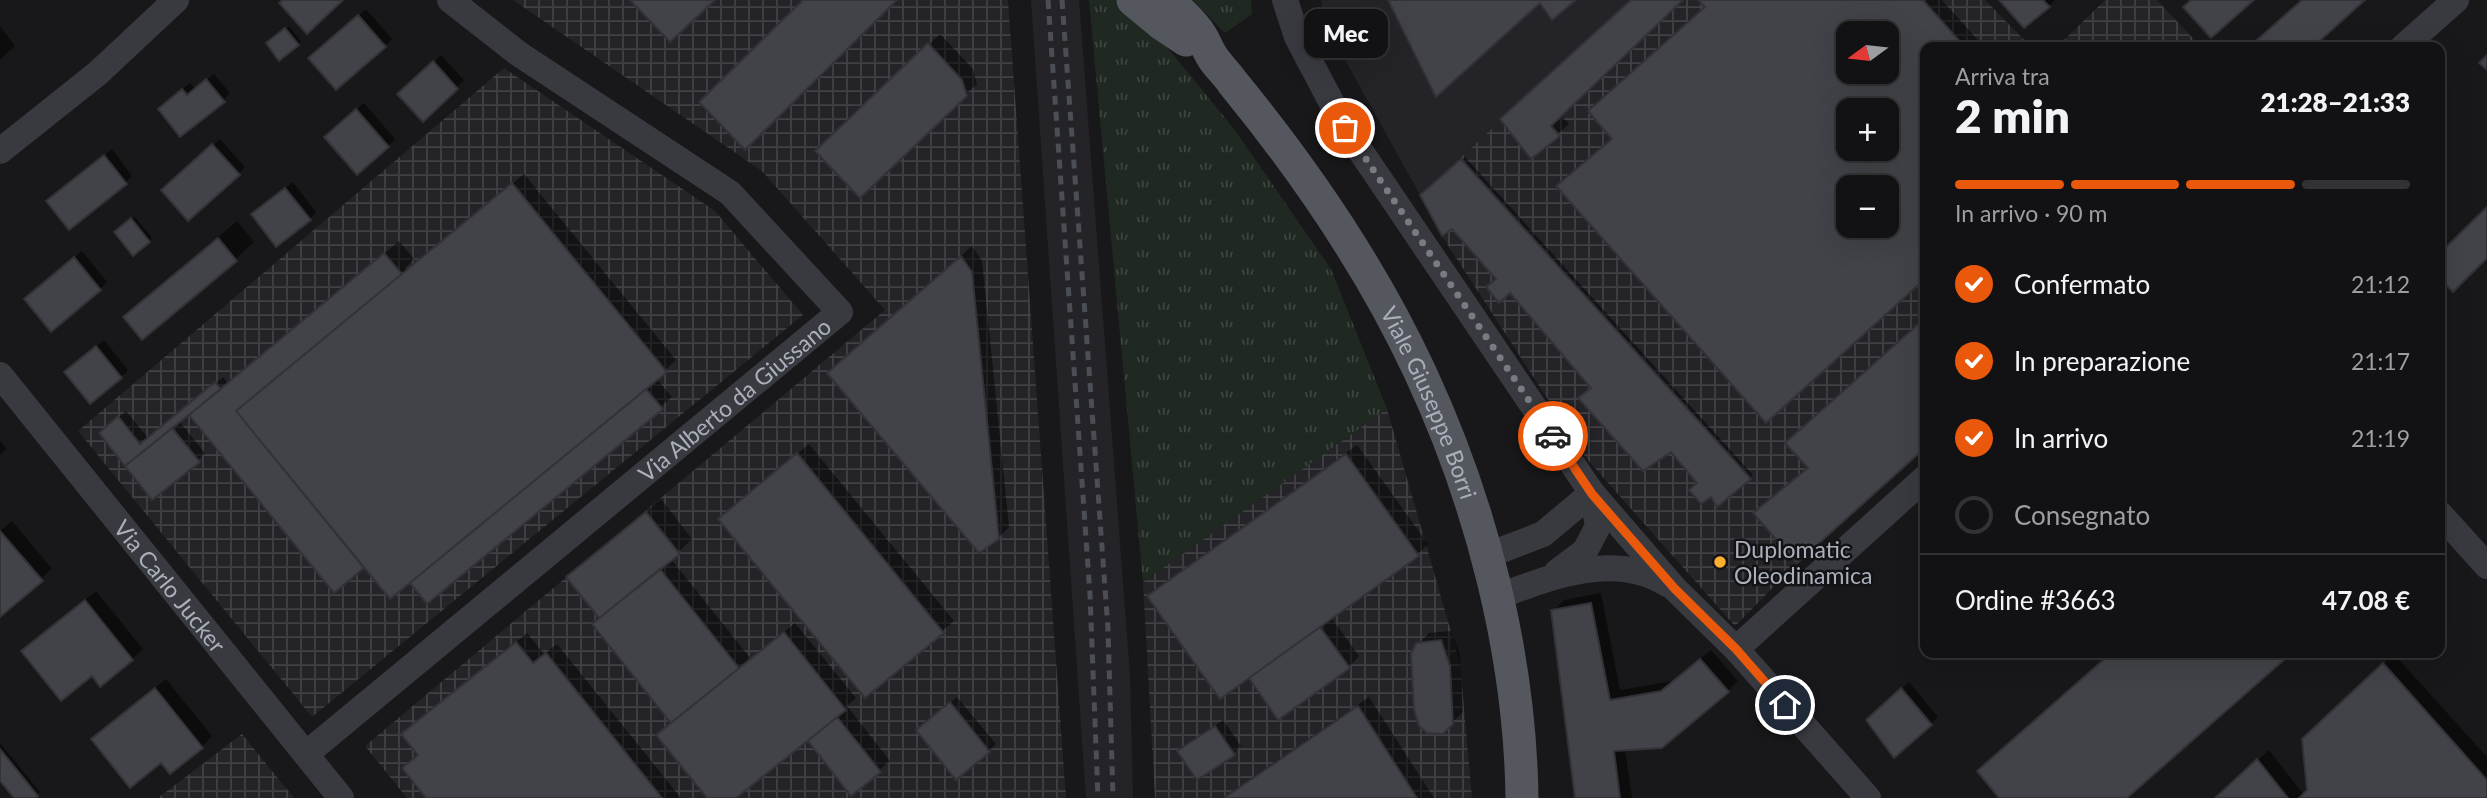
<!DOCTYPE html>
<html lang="it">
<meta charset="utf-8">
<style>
:root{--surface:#121214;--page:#1f2022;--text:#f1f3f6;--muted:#9c9ea0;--line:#313234;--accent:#ea580c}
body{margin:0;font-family:Lato,sans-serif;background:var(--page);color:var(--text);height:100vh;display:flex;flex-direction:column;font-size:26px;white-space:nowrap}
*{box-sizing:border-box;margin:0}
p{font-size:23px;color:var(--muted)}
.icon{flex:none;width:38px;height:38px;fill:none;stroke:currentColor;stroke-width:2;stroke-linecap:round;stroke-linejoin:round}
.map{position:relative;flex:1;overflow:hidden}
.sheet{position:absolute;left:1920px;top:42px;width:525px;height:616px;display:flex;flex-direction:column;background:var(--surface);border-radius:14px;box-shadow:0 7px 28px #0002,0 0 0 2px var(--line)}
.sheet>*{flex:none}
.needle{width:46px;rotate:255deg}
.fabs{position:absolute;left:1836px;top:21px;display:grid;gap:14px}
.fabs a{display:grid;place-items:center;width:63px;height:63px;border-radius:14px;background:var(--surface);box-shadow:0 7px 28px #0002,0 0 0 2px var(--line);font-size:35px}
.pin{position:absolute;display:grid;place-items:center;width:60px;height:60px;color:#fff;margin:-30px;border:4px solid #fff;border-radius:50%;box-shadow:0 2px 7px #0007}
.courier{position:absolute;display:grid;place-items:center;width:70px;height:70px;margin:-35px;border:5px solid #ea580c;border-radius:50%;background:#fff;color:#222;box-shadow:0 2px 9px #0007}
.bubble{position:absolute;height:49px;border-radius:14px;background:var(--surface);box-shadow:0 7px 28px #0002,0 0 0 2px var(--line);font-size:23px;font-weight:800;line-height:49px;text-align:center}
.head em{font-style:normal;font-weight:800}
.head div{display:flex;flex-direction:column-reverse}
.head{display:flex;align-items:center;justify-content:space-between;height:119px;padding:0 35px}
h1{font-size:46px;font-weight:800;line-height:52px}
.bar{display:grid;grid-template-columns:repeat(4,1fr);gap:10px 7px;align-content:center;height:84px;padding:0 35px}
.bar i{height:9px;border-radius:5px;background:var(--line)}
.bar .active{background:var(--accent)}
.bar p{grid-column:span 4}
.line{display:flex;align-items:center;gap:18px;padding:0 35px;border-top:2px solid var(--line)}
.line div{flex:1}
ol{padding:0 35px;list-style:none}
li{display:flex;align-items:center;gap:21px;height:77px}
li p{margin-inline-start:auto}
li .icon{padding:7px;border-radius:50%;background:var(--accent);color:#fff;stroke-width:4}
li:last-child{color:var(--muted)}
li i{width:38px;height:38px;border:4px solid var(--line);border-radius:50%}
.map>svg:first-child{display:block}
.built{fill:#242428}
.industrial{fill:url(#industrial-grid);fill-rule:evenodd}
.grass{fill:url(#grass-tufts)}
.shadow{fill:#0007;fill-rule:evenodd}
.building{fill:#424348;stroke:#323237;stroke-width:2;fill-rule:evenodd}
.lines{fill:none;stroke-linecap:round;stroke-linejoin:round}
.minor{stroke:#393a40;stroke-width:26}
.major{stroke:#55575f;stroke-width:33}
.rail{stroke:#4c4e55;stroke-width:5;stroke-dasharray:9 7;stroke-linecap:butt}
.done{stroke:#777b83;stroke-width:7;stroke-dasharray:0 12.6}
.route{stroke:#ea580c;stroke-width:9}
.poi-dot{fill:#fcaf2f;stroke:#131316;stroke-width:2.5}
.labels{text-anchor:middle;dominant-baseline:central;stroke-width:5;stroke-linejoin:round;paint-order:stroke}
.street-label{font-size:23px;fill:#aab0bb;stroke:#131316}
.poi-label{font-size:23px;fill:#aab0bb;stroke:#131316;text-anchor:start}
</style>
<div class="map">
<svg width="2487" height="798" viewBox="0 0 2487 798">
<defs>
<pattern id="industrial-grid" width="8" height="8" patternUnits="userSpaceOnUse" patternTransform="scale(1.75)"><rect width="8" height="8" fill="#242428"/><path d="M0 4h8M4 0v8" fill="none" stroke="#414145"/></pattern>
<pattern id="grass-tufts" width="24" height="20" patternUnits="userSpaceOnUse" patternTransform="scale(1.75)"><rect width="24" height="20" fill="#202921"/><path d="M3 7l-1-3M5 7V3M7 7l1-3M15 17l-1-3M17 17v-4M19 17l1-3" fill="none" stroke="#3e463f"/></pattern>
</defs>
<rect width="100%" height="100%" fill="#18181a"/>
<!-- built -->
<path class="built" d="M1031,0H1079L1130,675L1133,798H1086Z
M1321,0H1631L1420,195L1324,22Z"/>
<!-- industrial -->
<path class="industrial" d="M513,0H1008L1066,798H407L365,746L885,310L762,171Z
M1631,0H1985L2031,47H1925V448L1797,563L1735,626L1586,458L1442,236L1420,195ZM1848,33H1886V72H1848ZM1848,110H1886V149H1848ZM1848,187H1886V226H1848Z
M2105,0H2157L2201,47H2057Z
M504,68L715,211L803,315L312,717L78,431Z
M1387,409L1460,663L1472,798H1155L1143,582Z
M242,734L294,798H158Z"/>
<!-- grass -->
<path class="grass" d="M1089,0H1119L1153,30L1234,129L1331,269L1387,409L1143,582Z
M1193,0H1251L1252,14L1225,33Z"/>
<!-- shadow -->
<path class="shadow" d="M1633,0H1681L1560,114L1569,124L1558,134L1502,119Z
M1701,0H1942L1984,47H1925V277L1614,138L1707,6ZM1848,33H1886V72H1848ZM1848,110H1886V149H1848ZM1848,187H1886V226H1848Z
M2001,0H2055L2049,6Z
M366,9L392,39L385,46L318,51Z
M0,26L15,46L0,60Z
M289,26L301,41L298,44L271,40Z
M940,34L973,69L977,84L860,196L828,141Z
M441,55L464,80L423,120L400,95Z
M214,74L230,93L223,100L167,102L190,83L195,89Z
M364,103L395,139L388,146L333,130Z
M220,139L245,167L238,174L170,183Z
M112,149L132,176L125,183L55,194Z
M1465,157L1753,475L1718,505L1671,450L1593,387L1503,274L1422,195Z
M524,174L676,360L656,378L672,397L428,601L411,580L364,565L334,590L190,413L179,421L205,453L198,460L101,433L126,411L148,438L223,377L228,383L399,241L414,259L405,268L407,270Z
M293,182L316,212L310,219L260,207Z
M135,217L152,238L149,241L119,229Z
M237,221L254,242L235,260L125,317L144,299Z
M972,246L982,261L1009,527L998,538L840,363Z
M82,251L107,282L100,289L33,292Z
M104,340L128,370L121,377L66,372Z
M0,441L7,449L0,455Z
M809,444L954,621L865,696L720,519Z
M1357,445L1428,544L1417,555L1331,617L1359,656L1349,667L1249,675L1149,597L1160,586Z
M661,499L692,539L671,559L751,659L795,623L856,698L847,706L890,761L852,793L808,738L734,798H709L672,722L601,618L568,577Z
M12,521L52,569L0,615V531Z
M96,591L143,649L132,659L92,673L34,641Z
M1601,593L1620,690L1673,681L1711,650L1738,681L1728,691L1625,749L1632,798H1577L1553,611L1564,600Z
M1451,631L1460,655L1463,712L1442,732L1418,644L1429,633Z
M527,633L544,654L557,644L681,798H428L420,754L403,734Z
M2112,653H2289L2124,798H2002L1990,761Z
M2394,654L2487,757V798H2216L2269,750L2304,795L2308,790L2315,728Z
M166,679L212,736L202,747L162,761L93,739Z
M1909,682L1938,717L1931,724L1875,713Z
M957,697L996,744L989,751L925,723Z
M1369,697L1434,798H1222Z
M1223,720L1241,746L1234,753L1180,751Z
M0,743L40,792L33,798H16L0,778Z"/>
<!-- building -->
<path class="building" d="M283,0H343L307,34L279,3Z
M630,0H715L670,42Z
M803,0H897L745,150L699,102Z
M1388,0H1576L1552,20L1540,3L1436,97Z
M1631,0H1683L1551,126L1560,136L1531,159L1500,119Z
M1698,0H1923L1965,47H1925V279L1766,423L1556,186L1612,139L1588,111L1705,7ZM1848,33H1886V72H1848ZM1848,110H1886V149H1848ZM1848,187H1886V226H1848Z
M1999,0H2043L2050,7L2024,28Z
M2191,0H2254L2211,38L2183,7Z
M2302,0H2365L2313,47H2249Z
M358,15L386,47L336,90L308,58Z
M285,28L299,45L279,61L266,43Z
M928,43L962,80L967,96L860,198L815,151Z
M2487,55V70L2479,63Z
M433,61L458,89L423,122L397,94Z
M206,79L225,102L180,137L158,109L182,89L187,95Z
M356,109L389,147L357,175L324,137Z
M212,144L240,175L188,221L161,190Z
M104,155L127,184L69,230L46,201Z
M1461,159L1751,479L1717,507L1711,497L1701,504L1689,490L1697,483L1671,452L1643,471L1578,398L1591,388L1510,293L1499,303L1486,287L1496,279L1452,229L1442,236L1420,195Z
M512,183L667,372L390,599L236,411Z
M285,188L311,220L276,247L251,214Z
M2487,207V258L2453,292L2440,278V253Z
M131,218L150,242L133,256L114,232Z
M218,238L237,261L142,340L123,317Z
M384,253L402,274L236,411L364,568L334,593L189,415Z
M961,256L972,272L999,539L979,553L827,373Z
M74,257L101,290L51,332L24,299Z
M1925,318V448L1797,563L1753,513L1808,468L1785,443Z
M96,346L122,378L90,404L64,372Z
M215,382L221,389L125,466L99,433L118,416L140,444Z
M646,389L663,409L427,604L410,583Z
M172,428L200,462L152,500L125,466Z
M797,453L944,633L865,698L718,519Z
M1346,454L1419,556L1220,699L1147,596Z
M646,512L680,554L599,618L566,577Z
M0,531L43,581L0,617Z
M660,569L739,668L671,723L592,624Z
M85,600L133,660L100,687L92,676L61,701L21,651Z
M1591,603L1610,700L1661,691L1700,659L1729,692L1662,748L1614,751L1620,798H1575L1551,610Z
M1320,627L1350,668L1278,720L1249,678Z
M784,632L846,710L736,798H707L656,735Z
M1441,640L1450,666L1453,724L1443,734L1427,733L1419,726L1414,709L1411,654L1416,643Z
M516,642L533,663L546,653L662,798H426L402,768L418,755L401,734Z
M2111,653H2292L2127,798H1999L1977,771Z
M2383,663L2487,780V798H2299L2307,790L2302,739Z
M155,688L203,748L170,774L161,763L130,788L91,739Z
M1901,688L1932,725L1894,758L1866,720Z
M950,702L990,752L956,780L916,730Z
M1358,706L1417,798H1224Z
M837,717L881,772L851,796L808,741Z
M1215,726L1235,755L1197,780L1177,751Z
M0,749L38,796L35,798H14L0,781Z
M2257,759L2288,798H2215Z"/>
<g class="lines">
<!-- minor -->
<g class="minor">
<path d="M1285,0L1297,37L1345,128L1592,493L1675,589L1736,649L1868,798"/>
<path d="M2403,47L2456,0"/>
<path d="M0,151L98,73L176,0"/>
<path id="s1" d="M0,375L341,798"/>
<path d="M2440,514L2487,566"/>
<path d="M1486,556L1543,534L1592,493"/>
<path d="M1557,572L1585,551L1598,526L1592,493"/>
<path d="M1497,597C1550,577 1614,551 1667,584"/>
<path d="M1736,649L1925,478"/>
<path id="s2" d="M306,754L840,312L730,193L519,54L450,0"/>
</g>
<!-- major -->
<g class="major">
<path d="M1133,0L1162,24L1186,40"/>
<path id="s3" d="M1168,0C1178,10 1189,19 1197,30C1204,39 1207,49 1213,58C1219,67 1227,74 1233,83C1305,171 1372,269 1420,372C1481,503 1520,653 1522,798"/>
</g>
<!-- rail -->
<path class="rail" d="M1048,0L1090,595L1098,798
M1062,0L1108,629L1113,798"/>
</g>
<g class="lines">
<!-- done -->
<path class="done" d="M1345,128L1553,436"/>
<!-- route -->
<path class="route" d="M1553,436L1592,494L1675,589L1736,649L1785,705"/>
</g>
<!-- markers -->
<circle class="poi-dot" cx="1720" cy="562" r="7"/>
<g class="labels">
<!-- street labels -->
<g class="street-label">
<text stroke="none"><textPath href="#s2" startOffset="556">Via Alberto da Giussano</textPath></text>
<text stroke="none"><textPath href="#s3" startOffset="483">Viale Giuseppe Borri</textPath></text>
<text stroke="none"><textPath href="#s1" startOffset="271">Via Carlo Jucker</textPath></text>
</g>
<!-- poi labels -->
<g class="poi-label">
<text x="1734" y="549">Duplomatic<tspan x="1734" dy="26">Oleodinamica</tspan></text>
</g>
</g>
</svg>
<div class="fabs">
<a><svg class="needle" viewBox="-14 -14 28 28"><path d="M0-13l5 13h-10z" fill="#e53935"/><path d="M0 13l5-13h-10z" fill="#9c9ea0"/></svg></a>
<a>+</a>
<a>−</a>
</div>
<div class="pin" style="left:1345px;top:128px;background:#ea580c"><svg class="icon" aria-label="bag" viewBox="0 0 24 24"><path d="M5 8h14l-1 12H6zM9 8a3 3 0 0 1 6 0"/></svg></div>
<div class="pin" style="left:1785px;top:705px;background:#1f2937"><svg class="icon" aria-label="home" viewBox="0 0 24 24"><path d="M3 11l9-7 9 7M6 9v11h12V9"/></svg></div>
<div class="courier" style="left:1553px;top:436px"><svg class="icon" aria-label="car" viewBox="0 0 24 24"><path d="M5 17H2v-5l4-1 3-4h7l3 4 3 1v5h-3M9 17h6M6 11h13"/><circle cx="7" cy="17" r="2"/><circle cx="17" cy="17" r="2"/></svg></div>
<div class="bubble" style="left:1304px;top:9px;width:84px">Mec</div>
<section class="sheet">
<div class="head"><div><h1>2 min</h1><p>Arriva tra</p></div><em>21:28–21:33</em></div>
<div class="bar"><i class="active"></i><i class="active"></i><i class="active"></i><i></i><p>In arrivo · 90 m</p></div>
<ol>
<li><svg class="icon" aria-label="check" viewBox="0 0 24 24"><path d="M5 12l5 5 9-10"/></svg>Confermato<p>21:12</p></li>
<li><svg class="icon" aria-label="check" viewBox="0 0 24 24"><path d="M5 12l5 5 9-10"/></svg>In preparazione<p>21:17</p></li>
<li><svg class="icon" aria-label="check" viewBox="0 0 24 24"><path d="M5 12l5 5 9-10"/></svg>In arrivo<p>21:19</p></li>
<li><i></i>Consegnato</li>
</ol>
<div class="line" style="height:91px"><div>Ordine #3663</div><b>47.08 €</b></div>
</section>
</div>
